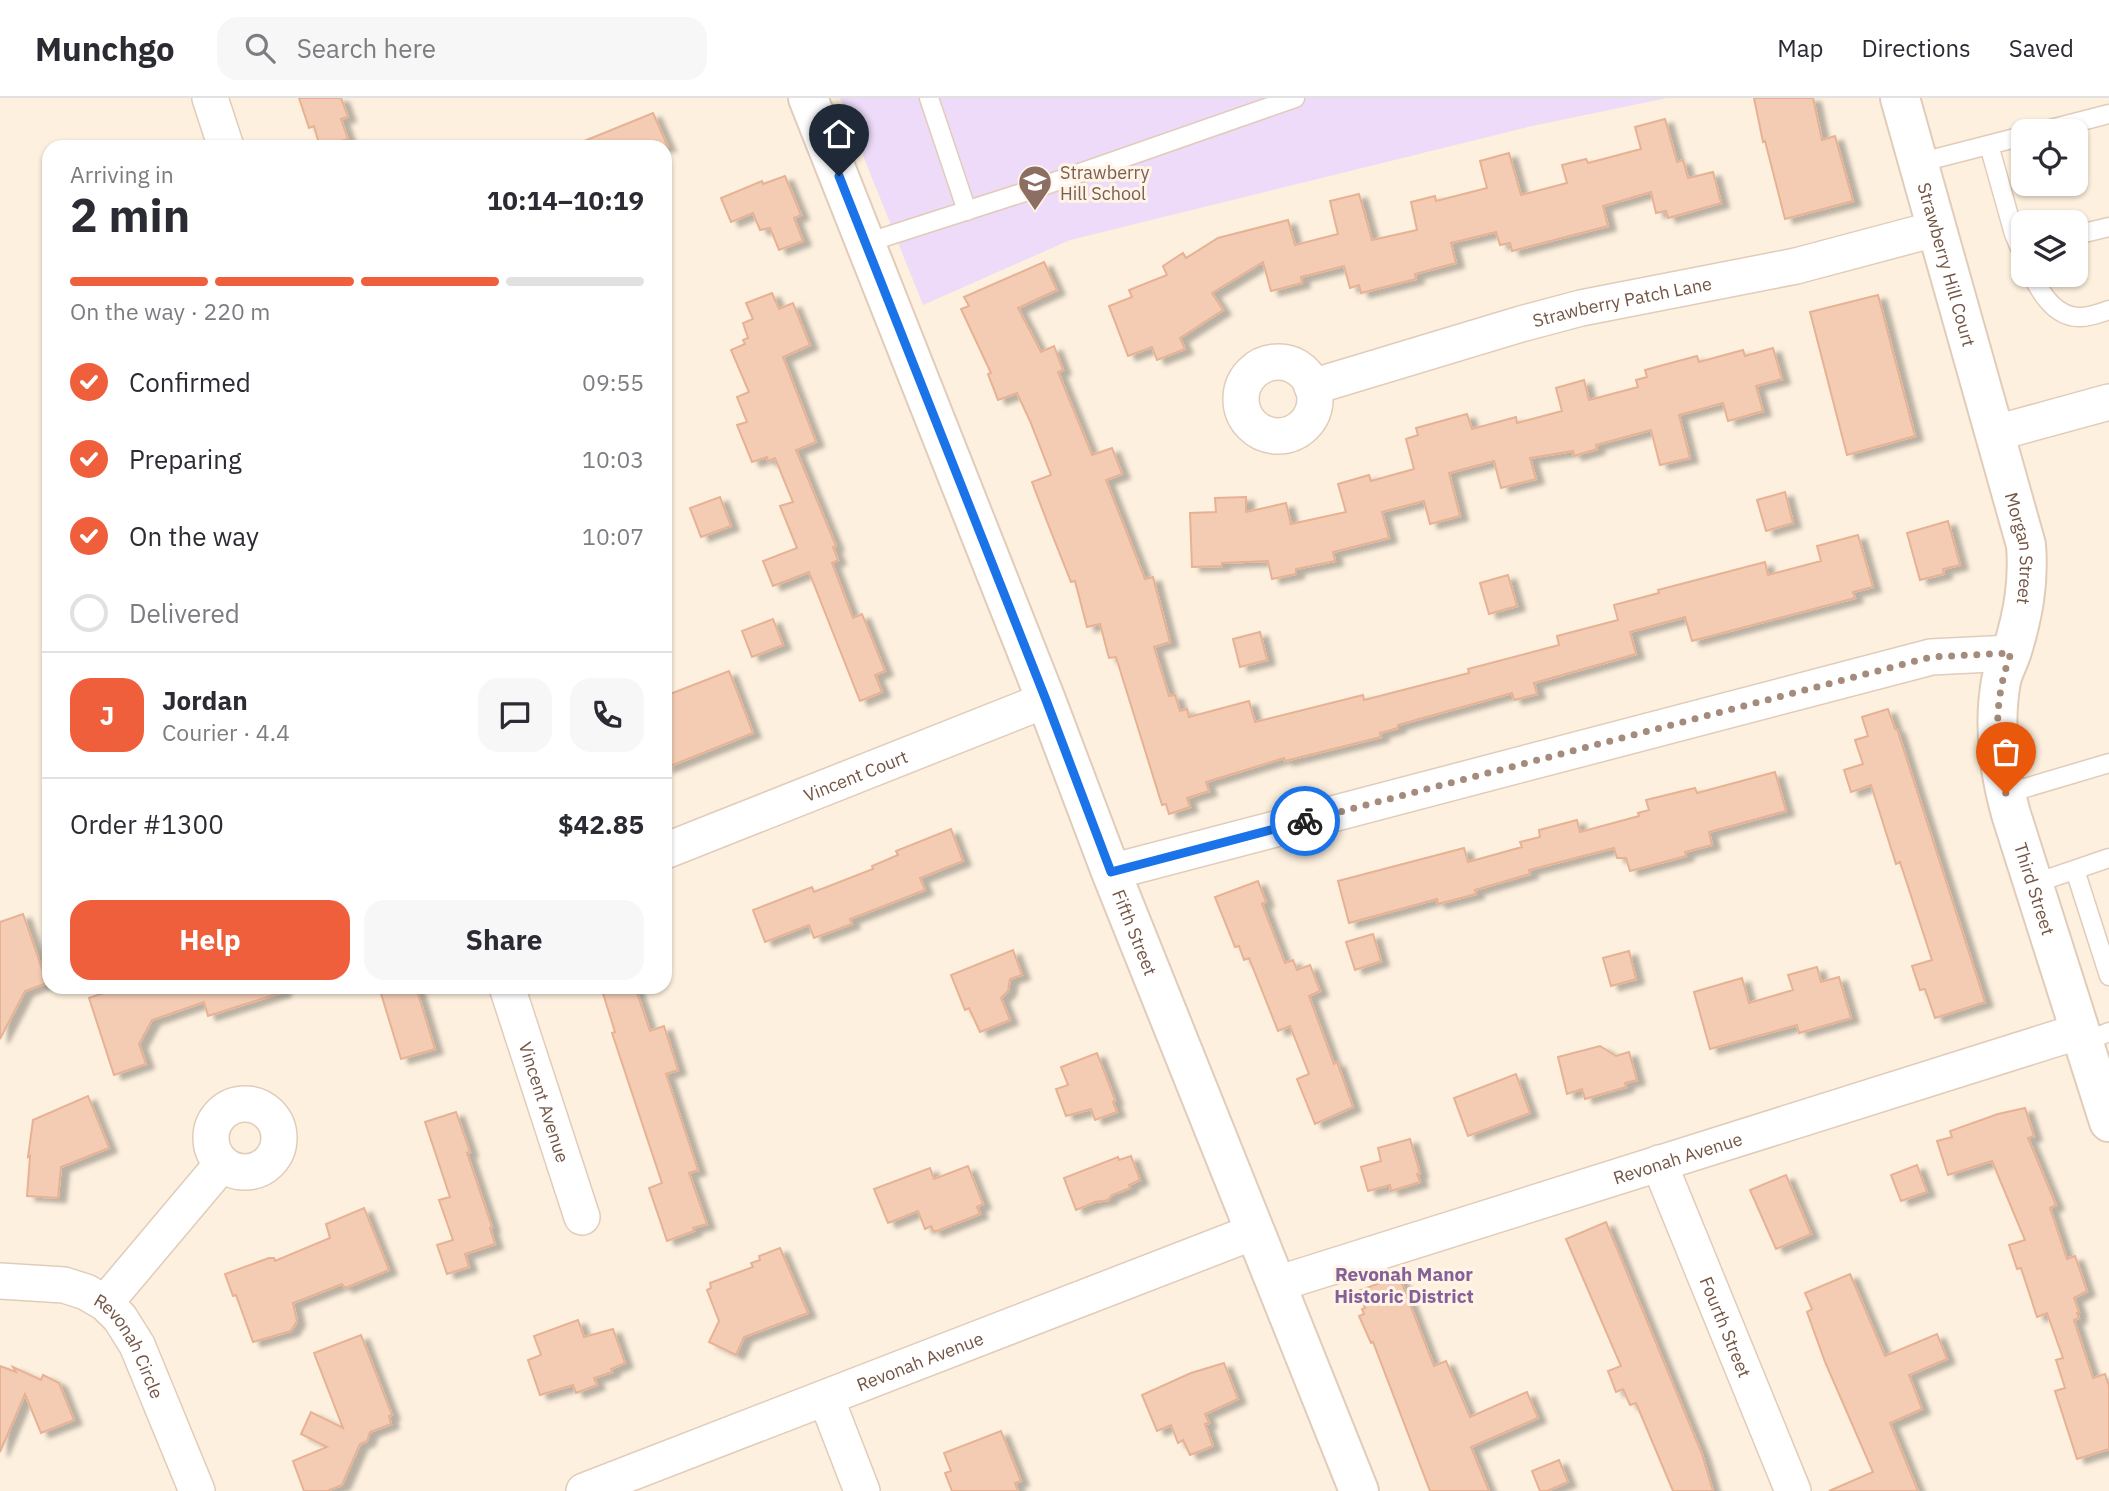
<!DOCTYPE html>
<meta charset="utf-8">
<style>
:root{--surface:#fff;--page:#f7f7f7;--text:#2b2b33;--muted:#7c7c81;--line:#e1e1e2;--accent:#ef5f3c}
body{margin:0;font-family:"IBM Plex Sans",sans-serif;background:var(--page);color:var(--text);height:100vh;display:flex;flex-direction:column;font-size:26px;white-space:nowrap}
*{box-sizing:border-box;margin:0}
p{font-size:23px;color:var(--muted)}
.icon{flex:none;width:38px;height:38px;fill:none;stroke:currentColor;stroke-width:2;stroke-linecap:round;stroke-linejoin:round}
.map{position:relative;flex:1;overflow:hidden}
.drawer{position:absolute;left:42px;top:42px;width:630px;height:854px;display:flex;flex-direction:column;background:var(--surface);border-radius:21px;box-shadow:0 2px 5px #0004}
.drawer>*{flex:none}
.controls{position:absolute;left:2011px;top:21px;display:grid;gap:14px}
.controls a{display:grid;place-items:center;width:77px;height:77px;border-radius:14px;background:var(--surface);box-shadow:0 2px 5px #0004;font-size:35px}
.pin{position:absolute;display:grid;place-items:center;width:60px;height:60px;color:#fff;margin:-72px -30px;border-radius:50% 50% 50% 0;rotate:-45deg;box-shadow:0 0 7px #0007}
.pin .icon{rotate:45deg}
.courier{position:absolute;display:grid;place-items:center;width:70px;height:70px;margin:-35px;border:5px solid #1a73e8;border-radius:50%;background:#fff;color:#222;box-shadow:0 2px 9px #0007}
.head em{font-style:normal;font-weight:800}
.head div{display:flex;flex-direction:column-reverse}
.head{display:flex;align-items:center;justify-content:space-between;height:119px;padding:0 28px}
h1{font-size:46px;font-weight:800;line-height:52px}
.bar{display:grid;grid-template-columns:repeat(4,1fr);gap:10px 7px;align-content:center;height:84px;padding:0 28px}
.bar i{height:9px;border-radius:5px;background:var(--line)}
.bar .active{background:var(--accent)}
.bar p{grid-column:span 4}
.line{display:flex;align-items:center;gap:18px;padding:0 28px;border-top:2px solid var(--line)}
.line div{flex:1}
.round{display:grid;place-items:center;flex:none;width:74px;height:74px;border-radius:21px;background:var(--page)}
ol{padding:0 28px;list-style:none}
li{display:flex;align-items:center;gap:21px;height:77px}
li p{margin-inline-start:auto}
li .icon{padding:7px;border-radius:50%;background:var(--accent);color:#fff;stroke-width:4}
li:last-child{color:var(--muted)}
li i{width:38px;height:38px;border:4px solid var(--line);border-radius:50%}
.button{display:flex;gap:14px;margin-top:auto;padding:14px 28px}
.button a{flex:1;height:80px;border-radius:21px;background:var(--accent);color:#fff;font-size:28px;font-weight:800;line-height:80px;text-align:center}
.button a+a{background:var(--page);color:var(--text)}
header{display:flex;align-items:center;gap:42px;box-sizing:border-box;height:98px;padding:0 35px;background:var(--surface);border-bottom:2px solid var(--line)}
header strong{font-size:33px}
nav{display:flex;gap:38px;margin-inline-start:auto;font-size:24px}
.search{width:490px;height:63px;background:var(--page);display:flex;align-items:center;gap:18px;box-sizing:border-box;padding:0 24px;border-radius:21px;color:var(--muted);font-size:26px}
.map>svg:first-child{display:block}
.education{fill:#eddbf9}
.building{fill:#f4ccb4;stroke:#e7b294;stroke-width:2;filter:url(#shadow)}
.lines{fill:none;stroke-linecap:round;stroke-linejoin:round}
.service-casing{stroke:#e1ccba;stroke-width:21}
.minor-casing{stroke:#e1ccba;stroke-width:38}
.tertiary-casing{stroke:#e1ccba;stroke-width:42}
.service{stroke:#fff;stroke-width:18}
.minor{stroke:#fff;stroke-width:35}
.tertiary{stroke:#fff;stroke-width:38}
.done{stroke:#a48b7b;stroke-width:7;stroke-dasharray:0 12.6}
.route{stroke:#1a73e8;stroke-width:9}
.labels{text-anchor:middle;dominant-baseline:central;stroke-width:6;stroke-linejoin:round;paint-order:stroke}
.education-label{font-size:18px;fill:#785e54;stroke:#fff4e5;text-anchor:start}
.street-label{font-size:18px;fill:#745545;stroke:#fff4e5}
.neighbourhood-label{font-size:19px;font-weight:bold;fill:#846098;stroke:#fff4e5}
</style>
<header>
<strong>Munchgo</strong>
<div class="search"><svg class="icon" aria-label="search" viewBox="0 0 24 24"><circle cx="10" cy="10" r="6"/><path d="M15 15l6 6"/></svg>Search here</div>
<nav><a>Map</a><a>Directions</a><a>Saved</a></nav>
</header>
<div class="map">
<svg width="2109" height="1393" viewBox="0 0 2109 1393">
<defs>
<filter id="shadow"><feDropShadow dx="8" dy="4.5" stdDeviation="2" flood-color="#0004"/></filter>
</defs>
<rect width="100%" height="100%" fill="#fdf0de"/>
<!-- education -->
<path class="education" d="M840,0H1667L1532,28L1070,142L923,207Z"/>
<!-- building -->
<path class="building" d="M299,0H341L348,19L341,21L348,41L320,49L314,28L309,30Z
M1754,0H1813L1822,42L1835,38L1853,103L1785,121L1765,43L1763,44Z
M653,15L668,49H572V48Z
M1665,21L1677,64L1683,62L1688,80L1713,74L1721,105L1668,120L1666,113L1656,115L1651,94L1603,108L1608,128L1512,153L1510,145L1500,147L1496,134L1451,145L1456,165L1415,176L1416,181L1361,195L1359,187L1350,190L1344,168L1301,179L1302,185L1271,193L1263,164L1212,195L1223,212L1180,240L1185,251L1157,262L1152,249L1128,258L1109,208L1132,199L1129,192L1167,177L1163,168L1183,155L1186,160L1218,140L1288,122L1295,147L1338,136L1330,103L1359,96L1372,142L1417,132L1411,104L1435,98L1436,103L1487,90L1480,63L1509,55L1521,97L1567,85L1562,67L1586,61L1588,65L1641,51L1635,29Z
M785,78L801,117L794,120L803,143L779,152L770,130L760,132L753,115L731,124L721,100L762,83L763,86Z
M1044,164L1057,192L1018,210L1041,254L1054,248L1063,272L1058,274L1092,357L1112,350L1122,376L1106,382L1145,481L1153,479L1170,544L1154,549L1169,598L1175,597L1180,613L1187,611L1189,619L1249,603L1255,624L1363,597L1364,602L1469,575L1468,571L1559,547L1557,538L1618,522L1614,507L1659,495L1658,492L1765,464L1768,477L1821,463L1817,448L1858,437L1873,489L1853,494L1855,500L1692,543L1685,519L1630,534L1636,556L1534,585L1537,596L1514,602L1512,595L1398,627V630L1380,635L1381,639L1285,663L1284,660L1206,684L1209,693L1187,700L1190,709L1169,716L1166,706L1162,707L1116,559L1109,560L1100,526L1087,529L1075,483L1071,484L1046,421L1032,384L1051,377L1030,323L1017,295L998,302L988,276L991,275L961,211L969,208L964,199Z
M772,195L779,211L793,205L810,247L783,259L816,344L796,352L836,448L833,449L838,462L832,465L853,520L862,516L885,573L875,577L882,594L860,603L809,474L773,488L763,463L797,450L780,408L793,404L775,360L768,363L767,359L752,364L737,327L747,324L737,299L749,294L731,252L745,246L743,242L748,240L743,225L753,221L746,205Z
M1878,197L1915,338L1847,357L1810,214Z
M1773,250L1782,281L1756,288L1763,313L1728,323L1723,305L1679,317L1690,360L1660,367L1651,332L1596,347L1597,351L1574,358L1573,353L1530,360L1536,381L1501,390L1494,363L1449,375L1460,418L1430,426L1424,403L1382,414L1389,440L1333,454L1335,463L1296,471V476L1272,481L1268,463L1222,465V468L1192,469L1190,415L1216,414L1215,400L1246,399V414L1286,405L1291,426L1346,414L1338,386L1369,377L1371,383L1414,371L1406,341L1418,337L1416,330L1467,316L1472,331L1516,319L1517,325L1562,313L1556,290L1584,282L1589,302L1638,289L1636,282L1647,279L1645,272L1697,258L1699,264L1743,252L1745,258Z
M1785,394L1793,425L1766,433L1757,402Z
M720,399L731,428L701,439L690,410Z
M1948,423L1960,467L1943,471L1944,476L1920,482L1907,435Z
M1508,477L1517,508L1489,516L1480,485Z
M773,521L783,547L752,559L742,533Z
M1260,534L1267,562L1240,569L1233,541Z
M729,573L753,635L665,670V598Z
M1888,611L1895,631H1897L1985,904L1935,920L1925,891L1920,892L1912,868L1932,862L1900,764L1896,766L1871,687L1851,694L1844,672L1863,666L1855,642L1868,638L1862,619Z
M1775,674L1786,713L1709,734L1712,747L1685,754L1686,758L1630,773L1626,760H1617L1614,750L1529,772L1530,776L1475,792L1476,796L1438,806L1437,801L1349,825L1338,783L1464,750L1468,764L1522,749L1520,744L1540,739L1539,732L1577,722L1580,734L1639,718L1638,715L1649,712L1646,702L1695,690L1697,695Z
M951,731L963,763L920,780L925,792L850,821L852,826L814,840L809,827L765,844L753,812L812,789L814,794L873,771L872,768L898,757L896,753Z
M1258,783L1266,804L1262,806L1285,865L1293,862L1297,872L1310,867L1320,893L1309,898L1334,966L1337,964L1353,1009L1315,1026L1297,981L1309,976L1290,928L1278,933L1249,860L1244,862L1239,848L1235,849L1215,799Z
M23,816L47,885L25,893L0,941V824Z
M1373,836L1381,863L1355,872L1346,844Z
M1013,852L1022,877L1010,881L1008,893L1001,900L1010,922L980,934L969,910L965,912L951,877Z
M1629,853L1636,881L1611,888L1603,860Z
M1817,869L1821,884L1839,879L1851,920L1799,935L1797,927L1710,951L1694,894L1742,880L1749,905L1793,892L1788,877Z
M122,889H282L283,894L208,918L204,904L152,922L139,946L146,966L114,977L89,900Z
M379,889H416L435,951L401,961Z
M601,889H635L650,933L664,928L678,972L666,976L698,1072L689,1075L707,1126L693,1130L694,1133L667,1143L649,1090L662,1085L612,935L615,934Z
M1600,948L1616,958L1629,954L1637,982L1625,985L1626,989L1585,1001L1582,991L1567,996L1558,959Z
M1097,955L1115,1002L1113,1004L1117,1014L1095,1022L1091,1011L1066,1018L1056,991L1068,987L1061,969Z
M1516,976L1530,1015L1468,1038L1454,1000Z
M88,998L109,1050L61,1069L58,1100L27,1098L30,1058L28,1059L33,1022Z
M2025,1010L2034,1038L2028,1040L2056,1107L2050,1110L2067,1161L2075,1158L2087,1193L2074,1200L2079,1214L2077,1215L2079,1220L2074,1222L2093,1280L2105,1276L2109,1288V1351L2077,1361L2055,1293L2065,1290L2056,1262L2063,1260L2047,1215L2037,1219L2021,1170L2017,1171L2009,1147L2025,1142L1992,1063L1948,1077L1937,1043L1952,1039L1950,1033L1998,1016Z
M456,1014L470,1054L467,1055L492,1129L490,1130L495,1146L465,1156L469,1169L447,1176L437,1147L453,1142L439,1102L450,1099L425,1024Z
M1410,1041L1420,1075L1417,1076L1420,1084L1391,1093L1390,1087L1368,1093L1361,1069L1381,1063L1378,1050Z
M1131,1058L1140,1082L1129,1087L1130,1090L1112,1097L1108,1102L1095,1104L1076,1112L1064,1080L1118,1059L1119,1062Z
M1917,1067L1927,1094L1901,1103L1891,1077Z
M968,1068L983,1106L977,1109L980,1116L934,1134L931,1128L925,1131L918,1113L888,1125L874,1091L930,1070L934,1081Z
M1786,1077L1811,1136L1776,1151L1750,1092Z
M364,1110L389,1172L345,1190L342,1186L293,1205L297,1223L291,1233L253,1244L236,1197L233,1198L225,1176L269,1160H274L275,1163L330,1140L326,1126Z
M1606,1124L1702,1356L1713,1393H1673L1636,1305L1630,1307L1623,1291L1616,1294L1608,1273L1621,1268L1566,1141Z
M780,1150L808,1215L744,1239L736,1257L709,1244L719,1223L707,1192L711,1190L710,1185L753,1169L751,1165L760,1162L759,1158Z
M1850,1176L1885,1258L1937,1236L1947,1261L1909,1277L1922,1311L1890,1325L1918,1393H1829L1873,1374L1825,1264L1807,1214L1812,1211L1805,1195Z
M1399,1178L1434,1268L1446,1263L1470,1319L1527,1294L1538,1320L1471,1349L1489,1393H1430L1373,1244L1371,1245L1359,1218L1364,1216L1362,1211L1365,1210L1358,1193Z
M578,1222L584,1239L613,1231L625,1265L611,1271L612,1274L594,1280L597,1287L576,1295L573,1287L540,1297L528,1262L541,1257L534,1238Z
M361,1237L392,1317L389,1318L391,1326L370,1334L367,1343L360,1346L342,1387L327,1393H304L293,1363L327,1349L301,1336L311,1314L343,1330L314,1255Z
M1224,1265L1238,1301L1205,1316L1209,1325L1205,1326L1213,1348L1190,1357L1183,1342L1178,1345L1171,1327L1157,1333L1142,1297L1191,1275Z
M0,1268L16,1274L13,1269L41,1282L43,1277L59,1285L74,1322L41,1335L25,1296L0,1354Z
M1001,1333L1021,1383L1015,1385L1018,1393H952L945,1375L951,1373L944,1355Z
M1559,1362L1568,1384L1547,1393H1540L1532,1373Z"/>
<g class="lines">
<!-- service casing -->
<g class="service-casing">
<path id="service" d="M929,0L967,113
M2043,33L2109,16
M1989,47L2014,136L2023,157
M1918,65L2023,38
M2076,137L2109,129
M866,145L1034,91L1295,0
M2032,177C2041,196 2057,220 2081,219C2090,219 2100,215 2109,212
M2005,696L2109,665
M2075,772L2109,878
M2033,786L2109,760
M2084,944L2109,934"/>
</g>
<!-- minor casing -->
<g class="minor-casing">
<g id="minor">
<path d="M210,0L226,49"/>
<circle cx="1278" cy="301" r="37"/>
<path id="s1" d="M1312,289L1521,226L1581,210L1796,168L1935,131"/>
<path d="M1996,335L2109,304"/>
<path id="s2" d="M665,753L1046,602"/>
<path d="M1111,774L1931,559L2011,555"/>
<path id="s3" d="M507,889L582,1119"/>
<circle cx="245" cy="1040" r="34"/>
<path id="s4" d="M1659,1065L1793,1393"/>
<path id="s5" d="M0,1183L64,1187L86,1194L105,1205L120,1220L137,1247L197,1393"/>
<path id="s6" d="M1277,1186L2080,933"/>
<path d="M105,1205L222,1066"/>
<path d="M826,1300L862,1393"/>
<path id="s7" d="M584,1393L1256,1133"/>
</g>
</g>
<!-- tertiary casing -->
<g class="tertiary-casing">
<g id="tertiary">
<path id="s8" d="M808,0L1046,602L1111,774L1359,1393"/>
<path id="s9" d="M1900,0L2026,447C2029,485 2023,517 2012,553C2009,563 2003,573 2001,583C1993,628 1999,673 2011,716L2109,1024"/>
</g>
</g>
<!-- service -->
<use href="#service" class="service"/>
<!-- minor -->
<use href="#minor" class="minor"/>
<!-- tertiary -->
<use href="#tertiary" class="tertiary"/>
</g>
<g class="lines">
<!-- done -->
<path class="done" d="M1305,723L1931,559L2011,555C1993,603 1995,647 2006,696"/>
<!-- route -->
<path class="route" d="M839,78L1046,602L1111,774L1305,723"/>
</g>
<!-- icons -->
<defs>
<g id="school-pin" transform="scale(1.75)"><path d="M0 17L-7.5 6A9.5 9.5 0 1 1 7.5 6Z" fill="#8d6e63" stroke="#fff4e5"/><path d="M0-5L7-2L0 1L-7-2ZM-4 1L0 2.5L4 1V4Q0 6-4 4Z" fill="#fff"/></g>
</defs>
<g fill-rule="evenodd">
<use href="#school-pin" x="1035" y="84"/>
</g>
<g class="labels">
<!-- education labels -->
<g class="education-label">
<text x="1060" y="74">Strawberry<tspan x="1060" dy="21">Hill School</tspan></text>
</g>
<!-- street labels -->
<g class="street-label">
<text stroke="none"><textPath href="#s9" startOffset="173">Strawberry Hill Court</textPath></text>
<text stroke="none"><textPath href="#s1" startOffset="322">Strawberry Patch Lane</textPath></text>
<text stroke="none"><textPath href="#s9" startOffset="467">Morgan Street</textPath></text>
<text stroke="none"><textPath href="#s2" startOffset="205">Vincent Court</textPath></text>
<text stroke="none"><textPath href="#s9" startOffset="817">Third Street</textPath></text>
<text stroke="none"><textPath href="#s8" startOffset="896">Fifth Street</textPath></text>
<text stroke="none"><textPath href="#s3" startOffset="121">Vincent Avenue</textPath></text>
<text stroke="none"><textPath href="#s6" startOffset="420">Revonah Avenue</textPath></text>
<text stroke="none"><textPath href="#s4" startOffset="177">Fourth Street</textPath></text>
<text stroke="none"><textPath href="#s5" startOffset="159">Revonah Circle</textPath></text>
<text stroke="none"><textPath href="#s7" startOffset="360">Revonah Avenue</textPath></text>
</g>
<!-- neighbourhood labels -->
<g class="neighbourhood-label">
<text x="1404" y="1176">Revonah Manor<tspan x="1404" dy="22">Historic District</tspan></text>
</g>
</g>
</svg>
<div class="controls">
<a><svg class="icon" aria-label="locate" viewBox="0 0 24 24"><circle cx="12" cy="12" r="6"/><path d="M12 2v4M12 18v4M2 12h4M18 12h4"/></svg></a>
<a><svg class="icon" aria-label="layers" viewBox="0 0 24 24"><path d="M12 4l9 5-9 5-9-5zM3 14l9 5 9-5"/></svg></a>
</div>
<div class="pin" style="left:2006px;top:696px;background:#ea580c"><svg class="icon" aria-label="bag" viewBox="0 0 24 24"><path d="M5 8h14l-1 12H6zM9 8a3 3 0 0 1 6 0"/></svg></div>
<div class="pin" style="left:839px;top:78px;background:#1f2937"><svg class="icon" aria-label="home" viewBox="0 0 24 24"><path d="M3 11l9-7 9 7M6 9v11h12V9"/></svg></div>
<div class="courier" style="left:1305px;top:723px"><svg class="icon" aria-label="bike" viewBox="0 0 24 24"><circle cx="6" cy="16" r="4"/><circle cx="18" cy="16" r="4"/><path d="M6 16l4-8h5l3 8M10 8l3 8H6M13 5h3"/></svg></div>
<section class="drawer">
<div class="head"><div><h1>2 min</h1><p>Arriving in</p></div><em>10:14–10:19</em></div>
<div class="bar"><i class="active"></i><i class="active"></i><i class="active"></i><i></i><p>On the way · 220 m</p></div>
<ol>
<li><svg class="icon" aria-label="check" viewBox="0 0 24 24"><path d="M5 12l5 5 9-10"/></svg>Confirmed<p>09:55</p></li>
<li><svg class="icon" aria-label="check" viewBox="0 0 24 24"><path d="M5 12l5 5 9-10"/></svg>Preparing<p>10:03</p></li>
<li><svg class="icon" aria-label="check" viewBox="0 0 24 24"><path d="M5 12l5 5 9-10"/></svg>On the way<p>10:07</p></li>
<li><i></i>Delivered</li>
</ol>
<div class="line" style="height:126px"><b class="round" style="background:var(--accent);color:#fff">J</b><div><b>Jordan</b><p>Courier · 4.4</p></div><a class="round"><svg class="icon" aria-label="chat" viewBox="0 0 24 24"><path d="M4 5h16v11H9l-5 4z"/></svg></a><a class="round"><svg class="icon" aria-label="phone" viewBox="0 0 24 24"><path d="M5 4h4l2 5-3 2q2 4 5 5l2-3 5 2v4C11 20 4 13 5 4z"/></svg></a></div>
<div class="line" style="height:91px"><div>Order #1300</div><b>$42.85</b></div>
<div class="button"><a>Help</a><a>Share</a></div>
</section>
</div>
